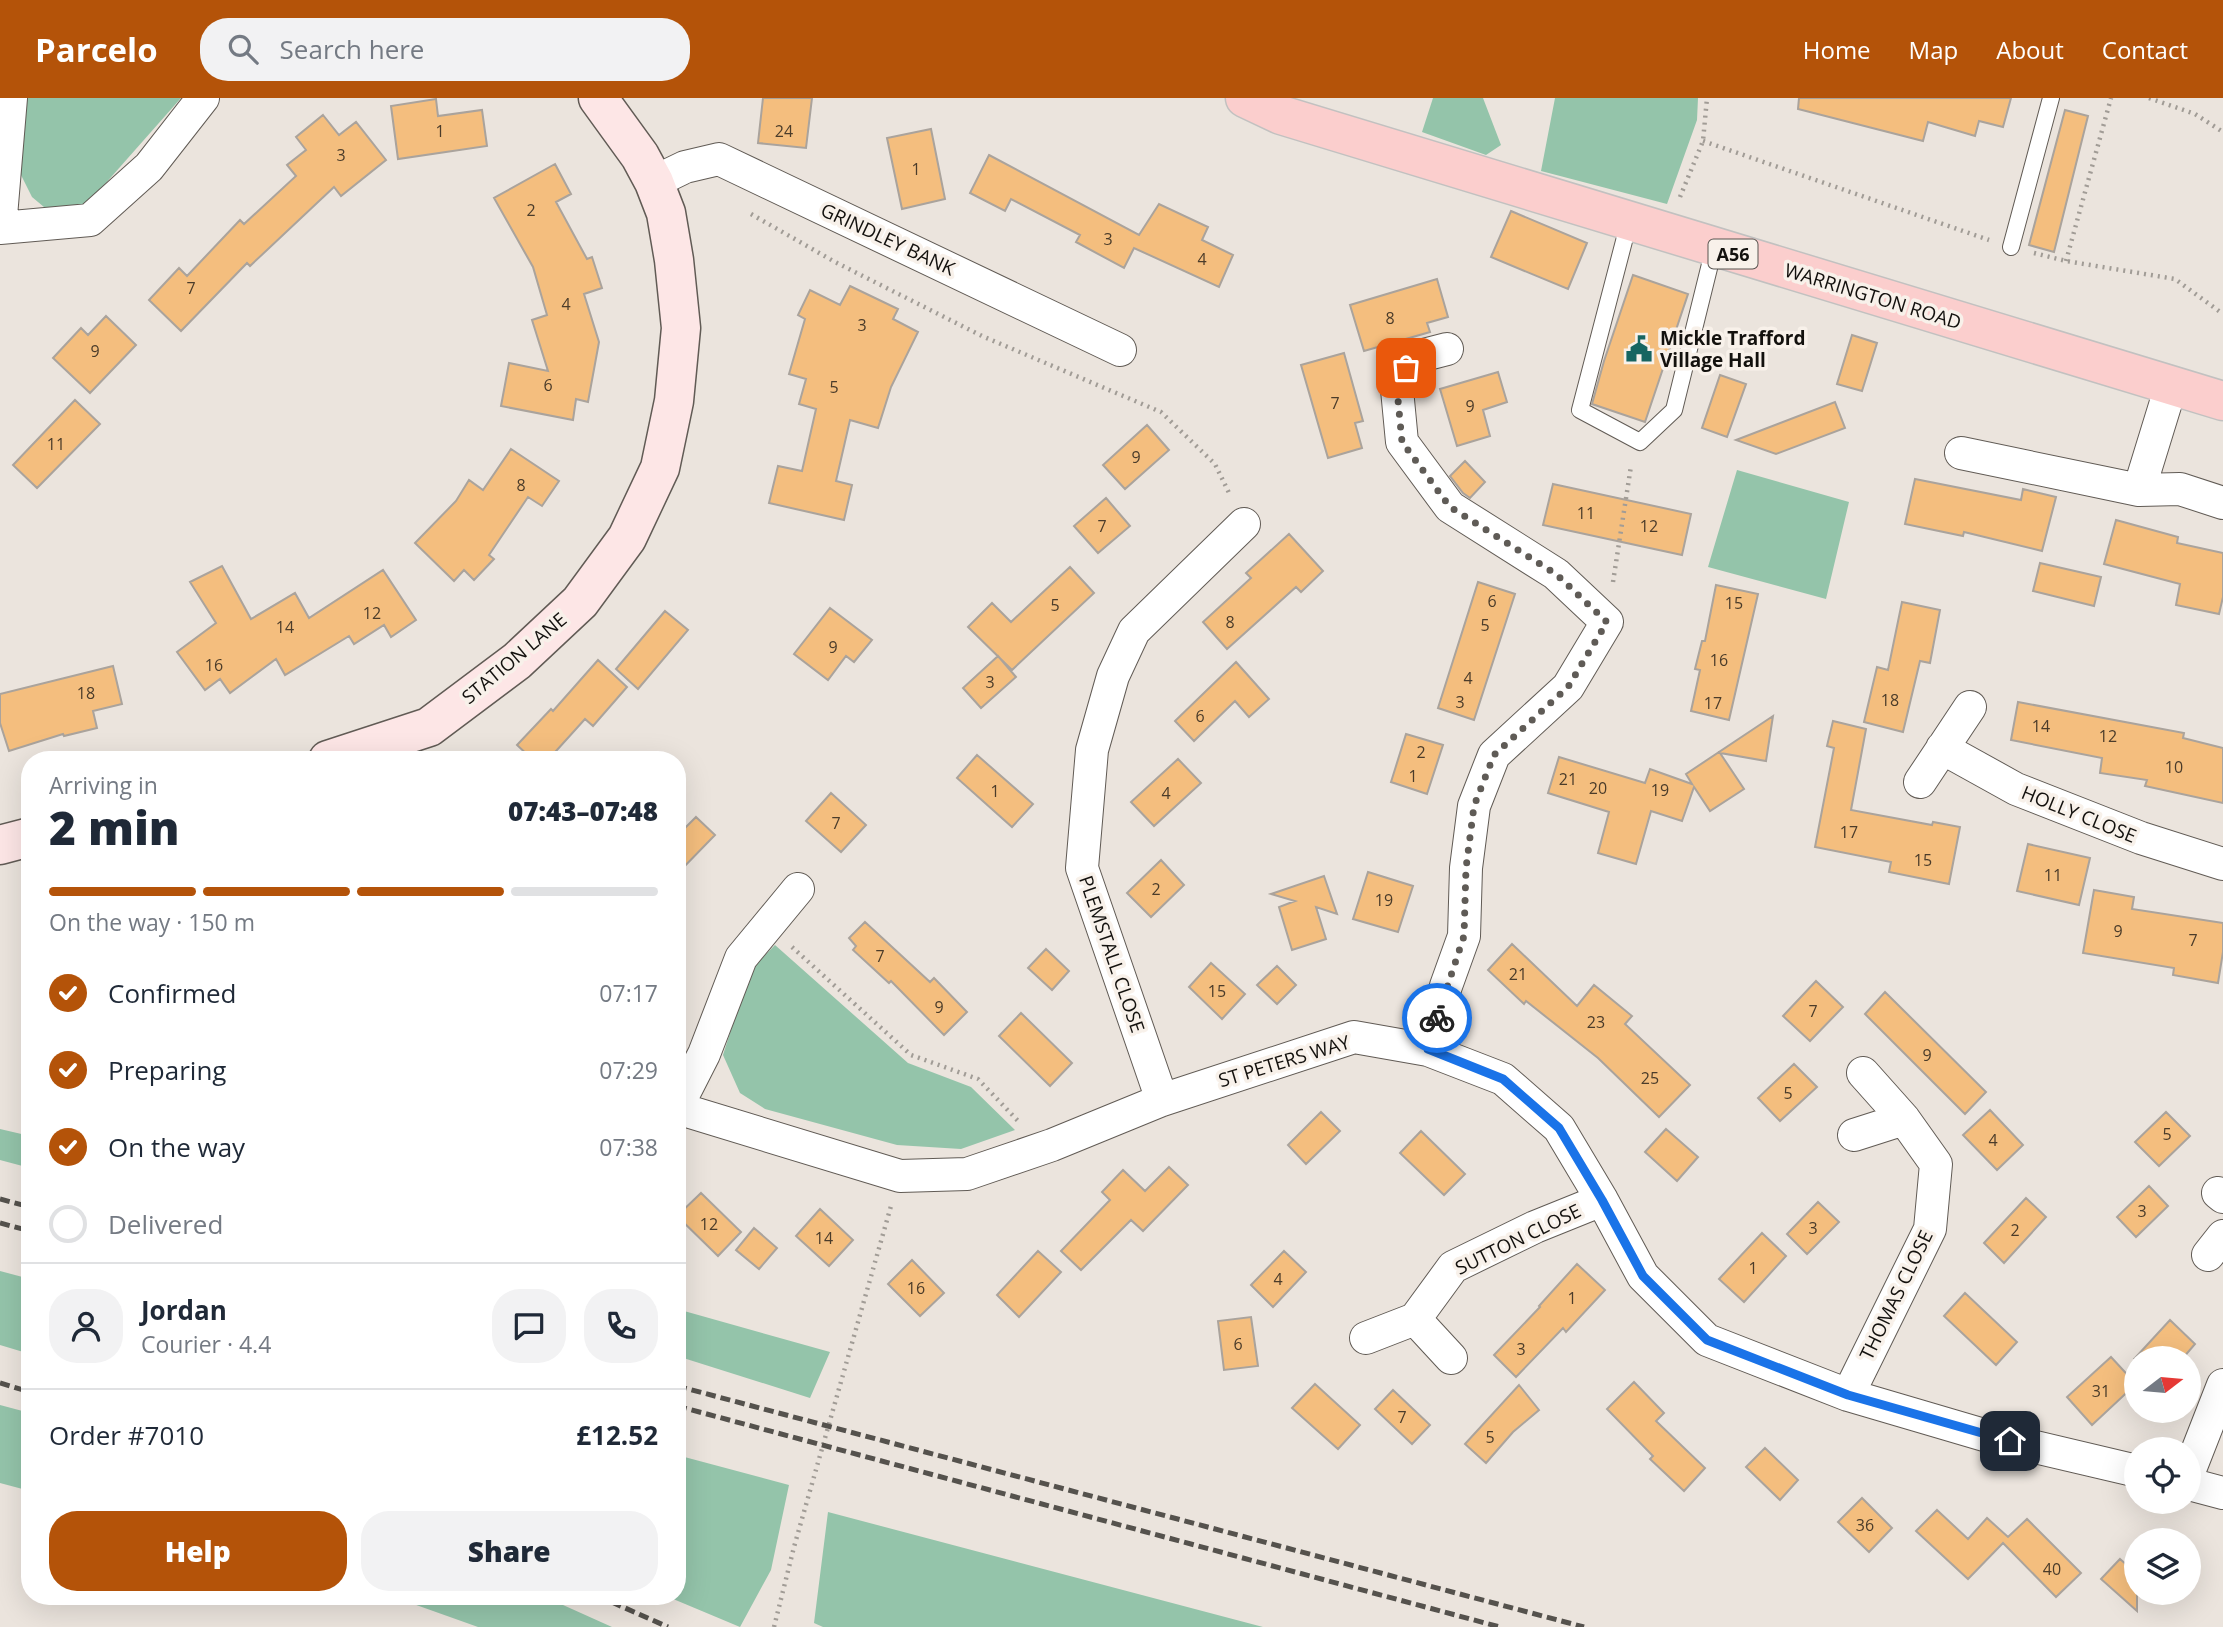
<!DOCTYPE html>
<meta charset="utf-8">
<style>
:root{--surface:#fff;--page:#f2f2f3;--text:#1f2937;--muted:#747a83;--line:#e0e1e3;--accent:#b45309}
body{margin:0;font-family:"Open Sans",sans-serif;background:var(--page);color:var(--text);height:100vh;display:flex;flex-direction:column;font-size:26px;white-space:nowrap}
*{box-sizing:border-box;margin:0}
p{font-size:23px;color:var(--muted)}
.icon{flex:none;width:38px;height:38px;fill:none;stroke:currentColor;stroke-width:2;stroke-linecap:round;stroke-linejoin:round}
.map{position:relative;flex:1;overflow:hidden}
.sheet{position:absolute;left:21px;top:653px;width:665px;height:854px;display:flex;flex-direction:column;background:var(--surface);border-radius:28px;box-shadow:0 7px 28px #0002}
.sheet>*{flex:none}
.needle{width:46px;rotate:74deg}
.controls{position:absolute;left:2124px;top:1248px;display:grid;gap:14px}
.controls a{display:grid;place-items:center;width:77px;height:77px;border-radius:50%;background:var(--surface);box-shadow:0 7px 28px #0002;font-size:35px}
.pin{position:absolute;display:grid;place-items:center;width:60px;height:60px;color:#fff;margin:-30px;border-radius:14px;box-shadow:0 4px 10px #0006}
.courier{position:absolute;display:grid;place-items:center;width:70px;height:70px;margin:-35px;border:5px solid #1a73e8;border-radius:50%;background:#fff;color:#222;box-shadow:0 2px 9px #0007}
.head em{font-style:normal;font-weight:800}
.head div{display:flex;flex-direction:column-reverse}
.head{display:flex;align-items:center;justify-content:space-between;height:119px;padding:0 28px}
h1{font-size:46px;font-weight:800;line-height:52px}
.bar{display:grid;grid-template-columns:repeat(4,1fr);gap:10px 7px;align-content:center;height:84px;padding:0 28px}
.bar i{height:9px;border-radius:5px;background:var(--line)}
.bar .selected{background:var(--accent)}
.bar p{grid-column:span 4}
.line{display:flex;align-items:center;gap:18px;padding:0 28px;border-top:2px solid var(--line)}
.line div{flex:1}
.round{display:grid;place-items:center;flex:none;width:74px;height:74px;border-radius:28px;background:var(--page)}
ol{padding:0 28px;list-style:none}
li{display:flex;align-items:center;gap:21px;height:77px}
li p{margin-inline-start:auto}
li .icon{padding:7px;border-radius:50%;background:var(--accent);color:#fff;stroke-width:4}
li:last-child{color:var(--muted)}
li i{width:38px;height:38px;border:4px solid var(--line);border-radius:50%}
.button{display:flex;gap:14px;margin-top:auto;padding:14px 28px}
.button a{flex:1;height:80px;border-radius:28px;background:var(--accent);color:#fff;font-size:28px;font-weight:800;line-height:80px;text-align:center}
.button a+a{background:var(--page);color:var(--text)}
header{display:flex;align-items:center;gap:42px;box-sizing:border-box;height:98px;padding:0 35px;background:var(--accent);color:#fff}
header strong{font-size:33px}
nav{display:flex;gap:38px;margin-inline-start:auto;font-size:24px}
.search{width:490px;height:63px;background:var(--page);display:flex;align-items:center;gap:18px;box-sizing:border-box;padding:0 24px;border-radius:28px;color:var(--muted);font-size:26px}
.map>svg:first-child{display:block}
.green{fill:#94c4aa}
.building{fill:#f4be7e;stroke:#aaa39c;stroke-width:2}
.lines{fill:none;stroke-linecap:round;stroke-linejoin:round}
.lane-casing{stroke:#615b55;stroke-width:18}
.street-casing{stroke:#615b55;stroke-width:34}
.secondary-casing{stroke:#615b55;stroke-width:41}
.primary-casing{stroke:#c2c1c0;stroke-width:41}
.path{stroke:#a19c96;stroke-width:4.5;stroke-dasharray:2 5;stroke-linecap:butt}
.lane{stroke:#fff;stroke-width:16}
.street{stroke:#fff;stroke-width:32}
.secondary{stroke:#fde6e6;stroke-width:38}
.primary{stroke:#fbcecd;stroke-width:38}
.rail{stroke:#55524d;stroke-width:5;stroke-dasharray:10 5;stroke-linecap:butt}
.done{stroke:#5f5b56;stroke-width:7;stroke-dasharray:0 12.6}
.route{stroke:#1a73e8;stroke-width:9}
.labels{text-anchor:middle;dominant-baseline:central;stroke-width:7;stroke-linejoin:round;paint-order:stroke}
.number-label{font-size:16px;fill:#4b3c2a}
.shield{fill:#f8f1ea;stroke:#585450;stroke-width:2}
.shield-label{font-size:18px;font-weight:bold;fill:#13110e}
.street-label{font-size:19px;fill:#13110e;stroke:#f8f1ea}
.poi-label{font-size:19px;font-weight:bold;fill:#13110e;stroke:#f8f1ea;text-anchor:start}
</style>
<header>
<strong>Parcelo</strong>
<div class="search"><svg class="icon" aria-label="search" viewBox="0 0 24 24"><circle cx="10" cy="10" r="6"/><path d="M15 15l6 6"/></svg>Search here</div>
<nav><a>Home</a><a>Map</a><a>About</a><a>Contact</a></nav>
</header>
<div class="map">
<svg width="2223" height="1529" viewBox="0 0 2223 1529">
<rect width="100%" height="100%" fill="#ebe4dd"/>
<!-- green -->
<path class="green" d="M23,0H181L82,112L50,114L32,99L18,71Z
M1433,0H1483L1501,47L1486,57L1422,34Z
M1555,0H1698L1697,22L1667,106L1541,73Z
M1737,372L1849,404L1826,501L1708,469Z
M775,847L908,965L971,989L1015,1032L961,1051L897,1047L765,1011L740,995L723,957L750,872Z
M0,1031L30,1038V1070L0,1062Z
M0,1173L30,1181V1256L0,1247Z
M677,1211L830,1254L810,1300L677,1258Z
M0,1307L30,1315V1393L0,1385Z
M677,1357L789,1387L771,1472L740,1529L666,1498H677Z
M828,1414L1263,1529H823L814,1525Z
M391,1498H543L612,1529H478Z"/>
<!-- building -->
<path class="building" d="M763,0H812L806,50L758,45Z
M1799,0H2011L2003,29L1979,23L1975,38L1928,24L1923,43L1798,11Z
M436,1L438,18L482,12L487,48L398,61L391,8Z
M2065,12L2088,18L2054,154L2029,147Z
M323,17L339,37L356,24L386,62L341,98L334,89L250,168L247,165L181,233L149,202L179,170L187,178L240,122L244,126L296,78L287,67L306,52L296,39Z
M931,31L945,101L902,111L887,40Z
M989,57L1139,137L1159,106L1208,129L1202,142L1233,157L1219,189L1134,150L1124,170L1076,144L1080,137L1011,101L1005,113L970,95Z
M555,66L571,96L556,104L587,161L592,159L602,190L584,196L599,244L588,304L576,301L573,322L501,308L509,265L548,273L532,222L547,217L533,169L494,100Z
M1511,113L1587,145L1568,191L1491,159Z
M1633,177L1688,196L1645,324L1592,306L1604,263Z
M1437,181L1448,219L1427,225L1430,234L1364,253L1350,207Z
M850,188L898,211L893,221L918,234L891,289L878,330L850,322L836,383L852,387L844,422L769,405L778,368L802,373L816,311L799,306L806,281L789,276L805,221L798,217L810,192L840,207Z
M106,218L136,247L90,295L53,260L81,230L88,237Z
M1852,237L1877,245L1862,293L1837,286Z
M1344,255L1363,323L1355,325L1362,350L1328,360L1301,267Z
M1498,274L1507,304L1483,312L1490,338L1457,348L1440,291Z
M1720,277L1746,286L1727,339L1702,330Z
M75,302L100,326L37,390L13,367Z
M1835,304L1845,330L1776,356L1736,342Z
M1147,327L1169,352L1125,391L1103,367Z
M511,351L559,383L542,408L528,399L489,457L494,461L474,482L464,472L454,483L415,445L456,403L469,382L483,392Z
M1465,363L1485,384L1470,400L1463,395L1450,378Z
M1915,381L2021,402L2023,391L2056,399L2042,453L1964,434L1963,438L1905,426Z
M1553,386L1691,416L1682,457L1543,427Z
M1106,400L1130,428L1098,455L1074,428Z
M2116,422L2178,439L2177,445L2223,455V499L2219,516L2176,507L2180,486L2104,466Z
M1289,436L1323,473L1301,494L1296,489L1227,551L1203,524L1251,480L1246,475Z
M2040,465L2101,479L2094,508L2033,493Z
M222,468L251,521L295,495L309,520L383,472L416,522L391,539L384,527L354,546L349,538L285,577L276,561L230,595L220,581L205,592L177,554L216,525L190,484Z
M1070,469L1094,495L1012,572L968,529L992,505L1011,524Z
M1478,484L1515,496L1474,622L1438,610Z
M1716,487L1758,496L1729,622L1691,613L1700,572L1695,571L1702,543H1705Z
M1902,504L1940,512L1930,565L1920,563L1903,634L1864,624L1877,569L1888,572Z
M830,510L872,542L854,564L846,558L828,582L794,556Z
M665,513L688,532L638,591L616,571Z
M998,558L1016,579L981,610L963,590Z
M598,562L627,589L593,628L585,621L548,662H533L517,647L551,611L553,613Z
M1236,564L1269,601L1249,619L1235,603L1194,643L1175,623Z
M113,568L122,606L93,613L97,630L64,638L63,636L9,653L0,625V596Z
M2018,604L2184,635L2183,640L2223,650V705L2145,688L2147,682L2100,675L2102,660L2011,642Z
M1773,618L1766,663L1720,655L1744,691L1710,713L1694,689L1682,723L1651,713L1636,766L1598,755L1609,714L1548,695L1559,659L1645,685L1650,671L1692,686L1686,676Z
M1833,623L1866,631L1851,712L1932,727L1933,724L1960,729L1949,786L1889,774L1891,764L1815,749L1834,650L1827,648Z
M1406,636L1443,647L1427,696L1391,684Z
M977,657L1033,706L1012,729L957,680Z
M1178,661L1201,685L1154,728L1131,704Z
M831,695L866,727L841,754L806,723Z
M696,719L715,737L677,776V738Z
M2028,746L2090,760L2079,807L2017,793Z
M1161,762L1184,787L1151,819L1127,795Z
M1368,774L1413,788L1398,834L1353,821Z
M1324,778L1337,816L1316,809L1326,841L1292,852L1279,809L1295,803L1271,796Z
M2094,792L2134,799L2132,811L2223,825V854L2218,885L2173,877L2174,870L2083,855Z
M865,824L930,884L934,880L967,914L944,937L891,883L889,885L853,852L856,848L849,840Z
M1512,846L1577,908L1594,887L1632,918L1625,926L1690,987L1659,1019L1598,960L1526,903L1524,906L1488,872Z
M1046,851L1069,873L1052,892L1028,870Z
M1211,865L1245,896L1222,921L1189,889Z
M1277,868L1296,887L1277,906L1257,887Z
M1816,883L1843,909L1810,943L1783,918Z
M1885,894L1986,994L1965,1016L1865,916Z
M1021,915L1072,965L1050,988L999,938Z
M1794,966L1817,989L1780,1023L1758,1000Z
M1990,1012L2023,1047L1997,1072L1963,1037Z
M1321,1014L1340,1033L1306,1066L1288,1047Z
M2166,1014L2190,1038L2159,1068L2135,1044Z
M1666,1031L1698,1059L1677,1083L1645,1054Z
M1421,1033L1465,1076L1444,1097L1400,1055Z
M1169,1069L1188,1087L1143,1133L1131,1122L1081,1172L1061,1153L1110,1102L1102,1094L1123,1072L1145,1093Z
M2149,1088L2168,1108L2136,1139L2117,1119Z
M701,1095L741,1134L718,1158L677,1118Z
M2026,1100L2046,1119L2004,1165L1984,1145Z
M1818,1104L1839,1124L1807,1156L1787,1136Z
M820,1111L853,1142L829,1168L796,1138Z
M754,1130L777,1150L759,1171L736,1152Z
M1762,1135L1786,1158L1744,1204L1719,1181Z
M1038,1153L1061,1174L1019,1219L997,1197Z
M1284,1153L1306,1174L1273,1209L1251,1187Z
M912,1162L944,1195L920,1218L888,1186Z
M1577,1166L1605,1192L1566,1234L1563,1230L1516,1279L1494,1257L1540,1209L1539,1208Z
M1965,1195L2017,1244L1996,1267L1944,1218Z
M1251,1219L1258,1268L1224,1272L1218,1223Z
M2170,1222L2195,1246L2183,1260H2135Z
M2111,1259L2136,1286L2092,1327L2067,1299Z
M1634,1284L1664,1315L1656,1323L1705,1370L1684,1393L1650,1361L1653,1358L1607,1311Z
M1315,1286L1360,1327L1338,1351L1292,1310Z
M1519,1287L1539,1312L1513,1334L1486,1365L1465,1346Z
M1393,1292L1430,1327L1412,1346L1375,1311Z
M1765,1350L1798,1382L1780,1402L1746,1369Z
M1862,1400L1892,1430L1869,1454L1838,1424Z
M1937,1412L1968,1441L1987,1420L2008,1439L2027,1421L2081,1475L2056,1499L2003,1445L1968,1481L1916,1433Z
M2120,1461L2137,1476V1513L2101,1481Z"/>
<g class="lines">
<!-- lane casing -->
<g class="lane-casing">
<path id="lane" d="M1629,124L1580,312L1640,344L1674,312L1714,150
M2011,149L2051,0"/>
</g>
<!-- street casing -->
<g class="street-casing">
<path id="street" d="M11,0L0,130L90,122L149,69L203,0
M654,84L685,69L719,61L1120,252
M1961,355L2139,392L2171,288
M2139,392L2180,391L2223,405
M1942,650L2016,691L2141,740L2223,766
M1920,684L1970,609
M1428,952L1446,888L1464,838L1466,770L1474,708L1494,657L1568,589L1607,524L1556,476L1450,409L1402,344L1396,281L1416,259L1447,251
M1162,1002L1082,770L1092,652L1113,578L1134,533L1244,426
M677,1009L704,956L741,860L798,791
M677,1010L900,1078L967,1076L1052,1047L1162,1002L1354,939L1428,952L1503,981L1559,1030L1602,1102L1643,1178L1707,1242L1848,1297L1984,1337L2137,1373
M1854,1037L1904,1021
M2218,1095L2223,1099
M2208,1157L2223,1138
M1415,1221L1451,1260
M1366,1240L1415,1221L1453,1169L1535,1129L1602,1102
M1848,1297L1930,1131L1936,1066L1904,1021L1863,975
M2189,1374L2223,1287
M2189,1386L2223,1395"/>
</g>
<!-- secondary casing -->
<g class="secondary-casing">
<path id="secondary" d="M328,662L429,629L517,563L580,504L627,440L660,370L674,303L681,230L674,162L666,115L654,84L640,58L598,0
M0,747L30,739"/>
</g>
<!-- primary casing -->
<g class="primary-casing">
<path id="primary" d="M1245,0L1281,17L2223,303"/>
</g>
<!-- path -->
<path class="path" d="M2149,0L2195,16L2223,34
M1703,43L1989,142
M1680,99L1703,43L1707,0
M751,116L835,164L982,238L1161,314L1215,366L1230,397
M2034,155L2066,163L2175,181L2223,216
M2066,163L2111,0
M1613,484L1631,368
M792,849L911,957L978,981L1020,1025
M774,1529L794,1449L891,1108"/>
<!-- lane -->
<use href="#lane" class="lane"/>
<!-- street -->
<use href="#street" class="street"/>
<!-- secondary -->
<use href="#secondary" class="secondary"/>
<!-- primary -->
<use href="#primary" class="primary"/>
<!-- rail -->
<path class="rail" d="M0,1101L30,1109
M0,1125L30,1133
M0,1285L30,1294
M677,1288L1584,1529
M677,1308L1500,1529
M598,1498L668,1529"/>
</g>
<g class="lines">
<!-- done -->
<path class="done" d="M1406,270L1396,281L1402,344L1450,409L1556,476L1607,524L1568,589L1494,657L1474,708L1466,770L1464,838L1437,920"/>
<!-- route -->
<path class="route" d="M1437,920L1428,951L1503,981L1559,1030L1602,1102L1643,1178L1707,1242L1848,1297L2010,1343"/>
</g>
<!-- icons -->
<defs>
<g id="civic-bare" transform="scale(2.1)"><path d="M-.6-6.5H3V-4.5H.6V-3L4-1V1h2V6H-6V1h2V-1L-.6-3ZM-1.2 2.5V6h2.4V2.5Z" fill="#176561" stroke="#f8f1ea" stroke-width="2.5" paint-order="stroke"/></g>
</defs>
<g fill-rule="evenodd">
<use href="#civic-bare" x="1639" y="251"/>
</g>
<g class="labels">
<!-- number labels -->
<g class="number-label">
<text x="440" y="33">1</text>
<text x="784" y="33">24</text>
<text x="341" y="57">3</text>
<text x="916" y="71">1</text>
<text x="531" y="112">2</text>
<text x="1108" y="141">3</text>
<text x="1202" y="161">4</text>
<text x="191" y="190">7</text>
<text x="566" y="206">4</text>
<text x="1390" y="220">8</text>
<text x="862" y="227">3</text>
<text x="95" y="253">9</text>
<text x="548" y="287">6</text>
<text x="834" y="289">5</text>
<text x="1335" y="305">7</text>
<text x="1470" y="308">9</text>
<text x="56" y="346">11</text>
<text x="1136" y="359">9</text>
<text x="521" y="387">8</text>
<text x="1586" y="415">11</text>
<text x="1102" y="428">7</text>
<text x="1649" y="428">12</text>
<text x="1492" y="503">6</text>
<text x="1734" y="505">15</text>
<text x="1055" y="507">5</text>
<text x="372" y="515">12</text>
<text x="1230" y="524">8</text>
<text x="1485" y="527">5</text>
<text x="285" y="529">14</text>
<text x="833" y="549">9</text>
<text x="1719" y="562">16</text>
<text x="214" y="567">16</text>
<text x="1468" y="580">4</text>
<text x="990" y="584">3</text>
<text x="86" y="595">18</text>
<text x="1890" y="602">18</text>
<text x="1460" y="604">3</text>
<text x="1713" y="605">17</text>
<text x="1200" y="618">6</text>
<text x="2041" y="628">14</text>
<text x="2108" y="638">12</text>
<text x="1421" y="654">2</text>
<text x="2174" y="669">10</text>
<text x="1413" y="678">1</text>
<text x="1568" y="681">21</text>
<text x="1598" y="690">20</text>
<text x="1660" y="692">19</text>
<text x="995" y="693">1</text>
<text x="1166" y="695">4</text>
<text x="836" y="725">7</text>
<text x="1849" y="734">17</text>
<text x="1923" y="762">15</text>
<text x="2053" y="777">11</text>
<text x="1156" y="791">2</text>
<text x="1384" y="802">19</text>
<text x="2118" y="833">9</text>
<text x="2193" y="842">7</text>
<text x="880" y="858">7</text>
<text x="1518" y="876">21</text>
<text x="1217" y="893">15</text>
<text x="939" y="909">9</text>
<text x="1813" y="913">7</text>
<text x="1596" y="924">23</text>
<text x="1927" y="957">9</text>
<text x="1650" y="980">25</text>
<text x="1788" y="995">5</text>
<text x="2167" y="1036">5</text>
<text x="1993" y="1042">4</text>
<text x="2142" y="1113">3</text>
<text x="709" y="1126">12</text>
<text x="1813" y="1130">3</text>
<text x="2015" y="1132">2</text>
<text x="824" y="1140">14</text>
<text x="1753" y="1170">1</text>
<text x="1278" y="1181">4</text>
<text x="916" y="1190">16</text>
<text x="1572" y="1200">1</text>
<text x="1238" y="1246">6</text>
<text x="1521" y="1251">3</text>
<text x="2101" y="1293">31</text>
<text x="1402" y="1319">7</text>
<text x="1490" y="1339">5</text>
<text x="1865" y="1427">36</text>
<text x="2052" y="1471">40</text>
</g>
<!-- shield labels -->
<rect class="shield" x="1708.5" y="141.5" width="49" height="29" rx="5"/>
<g class="shield-label">
<text x="1733" y="156">A56</text>
</g>
<!-- street labels -->
<g class="street-label">
<text transform="translate(888 141) rotate(25)">GRINDLEY BANK</text>
<text transform="translate(1873 198) rotate(17)">WARRINGTON ROAD</text>
<text transform="translate(514 560) rotate(-40)">STATION LANE</text>
<text transform="translate(2079 716) rotate(22)">HOLLY CLOSE</text>
<text transform="translate(1112 856) rotate(71)">PLEMSTALL CLOSE</text>
<text transform="translate(1284 963) rotate(-17)">ST PETERS WAY</text>
<text transform="translate(1518 1141) rotate(-26)">SUTTON CLOSE</text>
<text transform="translate(1896 1197) rotate(-64)">THOMAS CLOSE</text>
</g>
<!-- poi labels -->
<g class="poi-label">
<text x="1660" y="240">Mickle Trafford<tspan x="1660" dy="22">Village Hall</tspan></text>
</g>
</g>
</svg>
<div class="controls">
<a><svg class="needle" viewBox="-14 -14 28 28"><path d="M0-13l5 13h-10z" fill="#e53935"/><path d="M0 13l5-13h-10z" fill="#747a83"/></svg></a>
<a><svg class="icon" aria-label="locate" viewBox="0 0 24 24"><circle cx="12" cy="12" r="6"/><path d="M12 2v4M12 18v4M2 12h4M18 12h4"/></svg></a>
<a><svg class="icon" aria-label="layers" viewBox="0 0 24 24"><path d="M12 4l9 5-9 5-9-5zM3 14l9 5 9-5"/></svg></a>
</div>
<div class="pin" style="left:1406px;top:270px;background:#ea580c"><svg class="icon" aria-label="bag" viewBox="0 0 24 24"><path d="M5 8h14l-1 12H6zM9 8a3 3 0 0 1 6 0"/></svg></div>
<div class="pin" style="left:2010px;top:1343px;background:#1f2937"><svg class="icon" aria-label="home" viewBox="0 0 24 24"><path d="M3 11l9-7 9 7M6 9v11h12V9"/></svg></div>
<div class="courier" style="left:1437px;top:920px"><svg class="icon" aria-label="bike" viewBox="0 0 24 24"><circle cx="6" cy="16" r="4"/><circle cx="18" cy="16" r="4"/><path d="M6 16l4-8h5l3 8M10 8l3 8H6M13 5h3"/></svg></div>
<section class="sheet">
<div class="head"><div><h1>2 min</h1><p>Arriving in</p></div><em>07:43–07:48</em></div>
<div class="bar"><i class="selected"></i><i class="selected"></i><i class="selected"></i><i></i><p>On the way · 150 m</p></div>
<ol>
<li><svg class="icon" aria-label="check" viewBox="0 0 24 24"><path d="M5 12l5 5 9-10"/></svg>Confirmed<p>07:17</p></li>
<li><svg class="icon" aria-label="check" viewBox="0 0 24 24"><path d="M5 12l5 5 9-10"/></svg>Preparing<p>07:29</p></li>
<li><svg class="icon" aria-label="check" viewBox="0 0 24 24"><path d="M5 12l5 5 9-10"/></svg>On the way<p>07:38</p></li>
<li><i></i>Delivered</li>
</ol>
<div class="line" style="height:126px"><a class="round"><svg class="icon" aria-label="person" viewBox="0 0 24 24"><circle cx="12" cy="8" r="4"/><path d="M4 21q1-7 8-7t8 7"/></svg></a><div><b>Jordan</b><p>Courier · 4.4</p></div><a class="round"><svg class="icon" aria-label="chat" viewBox="0 0 24 24"><path d="M4 5h16v11H9l-5 4z"/></svg></a><a class="round"><svg class="icon" aria-label="phone" viewBox="0 0 24 24"><path d="M5 4h4l2 5-3 2q2 4 5 5l2-3 5 2v4C11 20 4 13 5 4z"/></svg></a></div>
<div class="line" style="height:91px"><div>Order #7010</div><b>£12.52</b></div>
<div class="button"><a>Help</a><a>Share</a></div>
</section>
</div>
